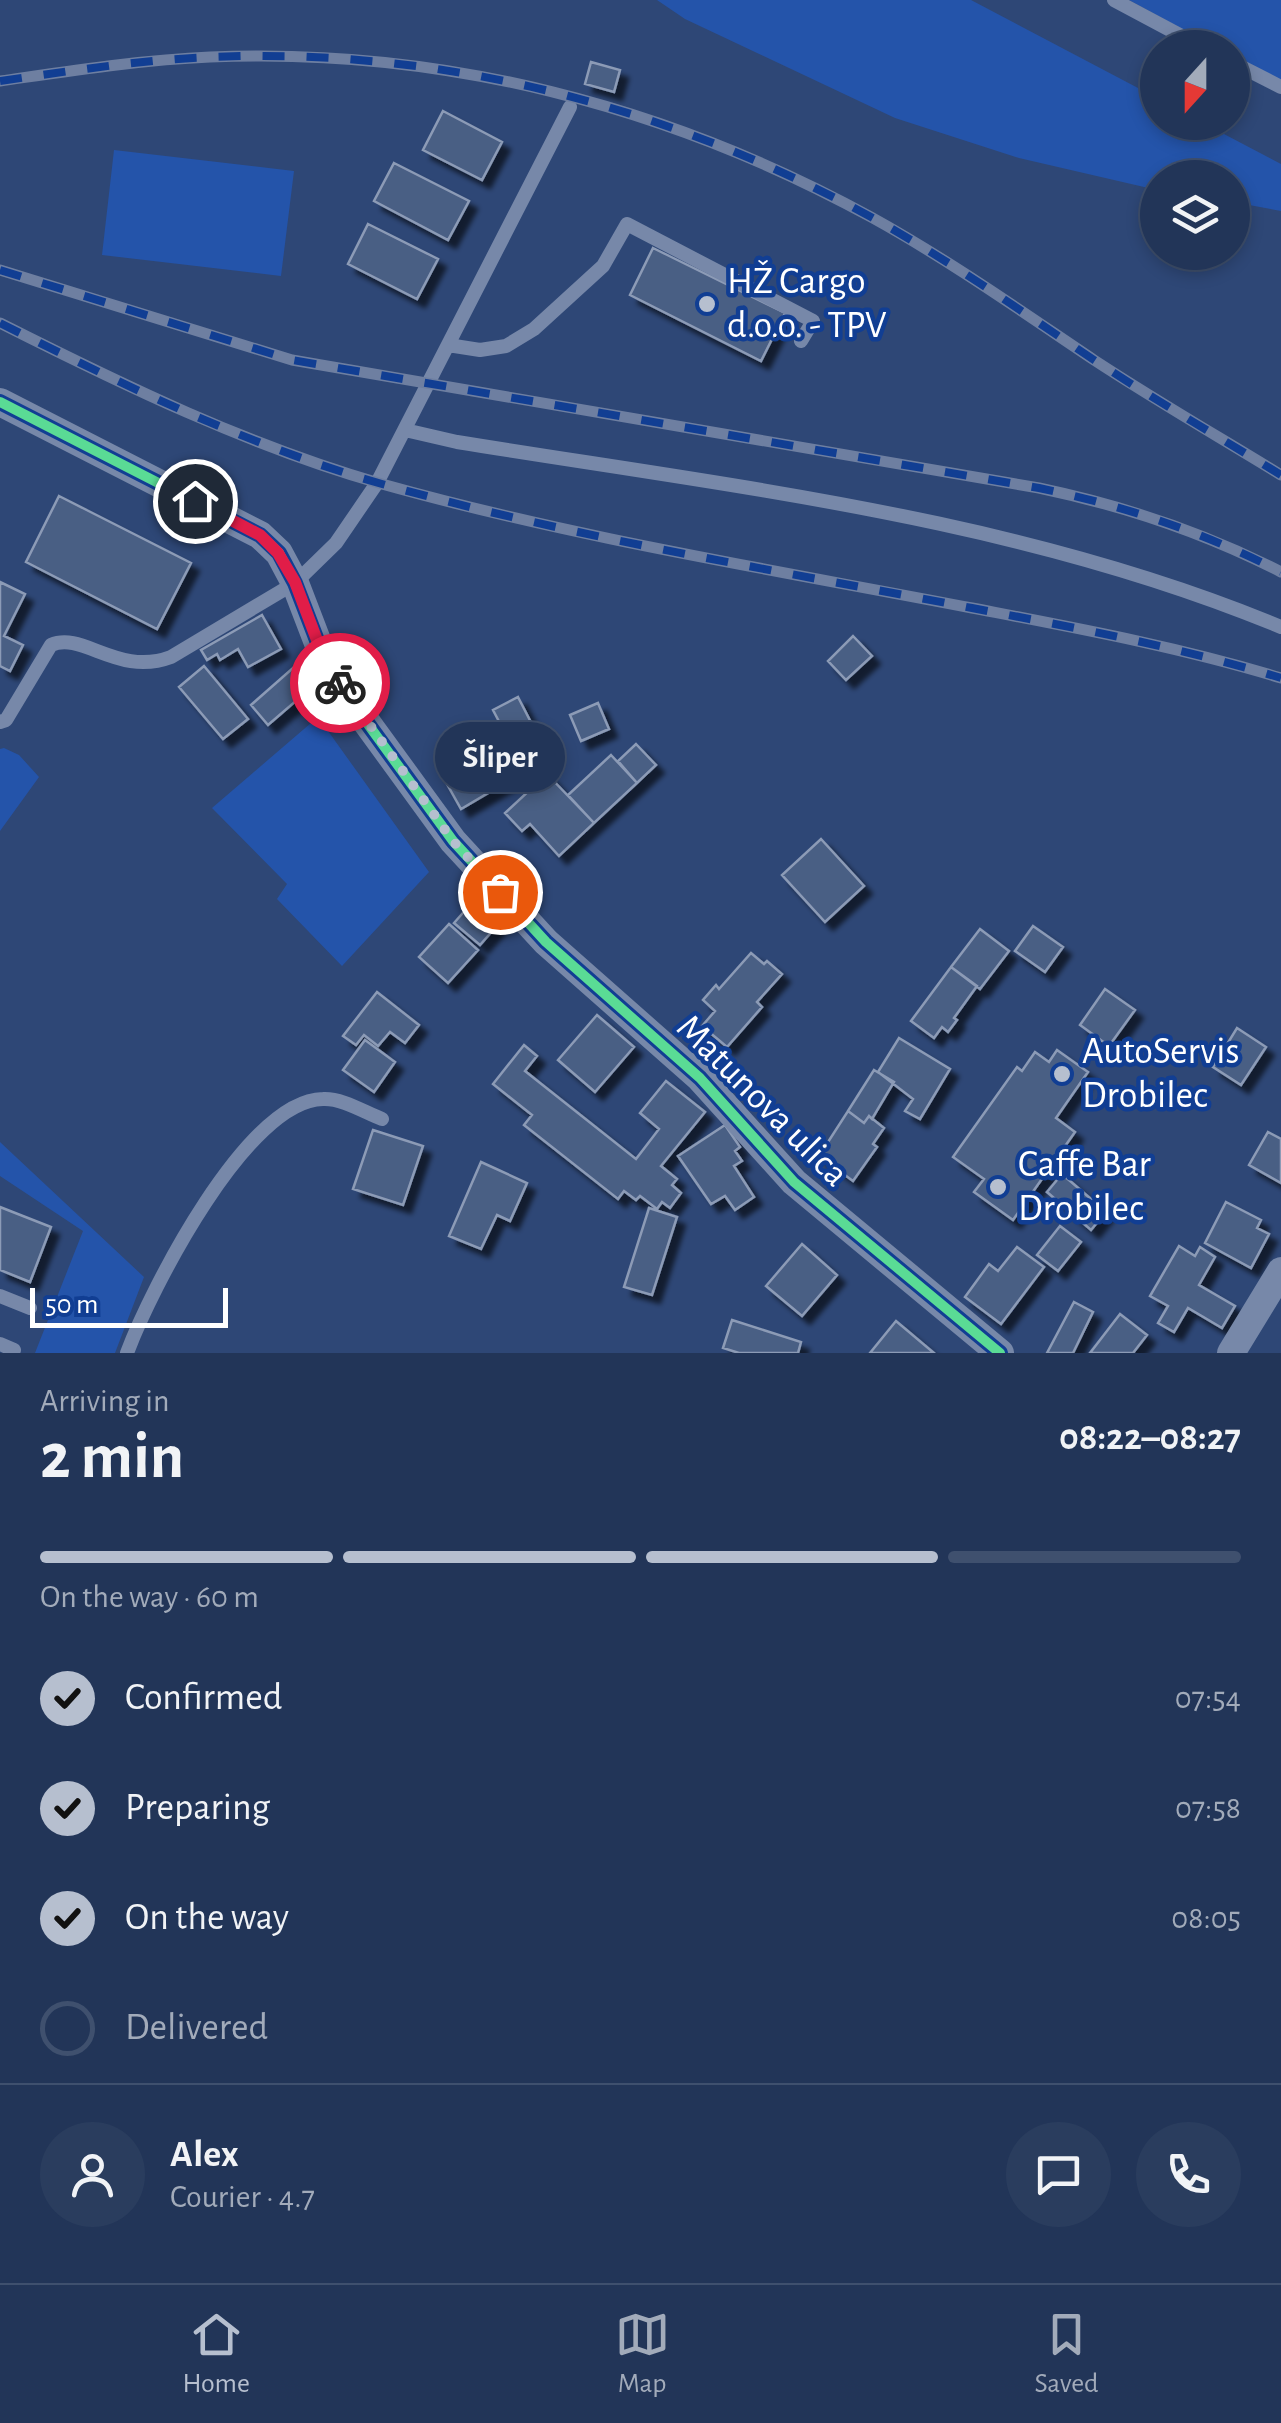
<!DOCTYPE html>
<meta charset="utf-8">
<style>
:root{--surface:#223558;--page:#2a3d5e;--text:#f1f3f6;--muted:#a2abba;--line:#3f506e;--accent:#b6bfcf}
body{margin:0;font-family:"Alegreya Sans",sans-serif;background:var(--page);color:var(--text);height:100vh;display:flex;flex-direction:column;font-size:38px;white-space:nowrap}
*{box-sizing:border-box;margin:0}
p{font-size:32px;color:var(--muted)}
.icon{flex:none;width:55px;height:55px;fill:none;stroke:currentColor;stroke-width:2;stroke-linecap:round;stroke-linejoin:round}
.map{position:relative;height:1353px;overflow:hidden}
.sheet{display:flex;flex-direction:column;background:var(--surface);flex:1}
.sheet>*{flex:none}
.needle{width:65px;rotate:201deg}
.fabs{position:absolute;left:1140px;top:30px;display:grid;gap:20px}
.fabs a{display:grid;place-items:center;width:110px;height:110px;border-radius:50%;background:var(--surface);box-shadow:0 5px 15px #0003,0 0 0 2px var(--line);font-size:50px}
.scale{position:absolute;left:30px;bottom:25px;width:198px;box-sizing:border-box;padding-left:10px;border:5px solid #fff;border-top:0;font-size:28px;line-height:35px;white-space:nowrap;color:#fff;-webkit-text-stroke:8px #113e93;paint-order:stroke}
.pin{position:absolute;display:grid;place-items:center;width:85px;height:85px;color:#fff;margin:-42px;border:5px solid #fff;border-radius:50%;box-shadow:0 2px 10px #0007}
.courier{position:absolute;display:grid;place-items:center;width:100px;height:100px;margin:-50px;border:8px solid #e11d48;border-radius:50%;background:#fff;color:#222;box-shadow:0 2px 12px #0007}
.bubble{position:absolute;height:70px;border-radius:35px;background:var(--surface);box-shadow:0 5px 15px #0003,0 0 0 2px var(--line);font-size:32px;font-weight:600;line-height:70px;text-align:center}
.summary em{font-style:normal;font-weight:600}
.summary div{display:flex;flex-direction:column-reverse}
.summary{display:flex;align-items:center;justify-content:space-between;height:170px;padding:0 40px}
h1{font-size:65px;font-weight:600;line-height:75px}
.bar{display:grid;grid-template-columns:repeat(4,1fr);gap:15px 10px;align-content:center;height:120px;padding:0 40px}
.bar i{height:12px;border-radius:8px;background:var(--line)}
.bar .current{background:var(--accent)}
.bar p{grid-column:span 4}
.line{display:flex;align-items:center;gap:25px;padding:0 40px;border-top:2px solid var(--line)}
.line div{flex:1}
.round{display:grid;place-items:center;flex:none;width:105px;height:105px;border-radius:52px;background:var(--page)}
ol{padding:0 40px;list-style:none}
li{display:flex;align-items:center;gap:30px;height:110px}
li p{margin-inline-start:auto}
li .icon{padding:10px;border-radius:50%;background:var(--accent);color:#111;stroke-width:4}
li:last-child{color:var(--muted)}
li i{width:55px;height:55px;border:5px solid var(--line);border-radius:50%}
.menu{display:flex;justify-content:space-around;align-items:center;height:140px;border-top:2px solid var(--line);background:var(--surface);font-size:28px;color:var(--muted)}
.menu a{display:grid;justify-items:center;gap:5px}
.menu .current{color:var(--accent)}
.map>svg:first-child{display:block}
.green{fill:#2454aa}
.building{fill:#4a5e84;stroke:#8c9bb6;stroke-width:2.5;filter:url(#shadow)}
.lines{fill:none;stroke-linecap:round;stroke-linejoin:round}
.service{stroke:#7788a9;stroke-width:14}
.minor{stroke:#7788a9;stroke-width:28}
.rail-casing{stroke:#6e7fa1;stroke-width:11}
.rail{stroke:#113e93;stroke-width:8;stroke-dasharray:22;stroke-linecap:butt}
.cycleway-casing{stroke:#113e93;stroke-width:16}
.cycleway{stroke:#5adb95;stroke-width:10}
.done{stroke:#b6bfcf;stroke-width:10;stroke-dasharray:0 18}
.route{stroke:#e11d48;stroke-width:12}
.poi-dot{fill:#b6bfcf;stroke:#113e93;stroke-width:4}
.labels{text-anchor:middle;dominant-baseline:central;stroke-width:9;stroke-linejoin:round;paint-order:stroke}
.poi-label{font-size:38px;fill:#fff;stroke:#113e93;text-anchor:start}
.street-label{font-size:38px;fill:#fff;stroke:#113e93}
</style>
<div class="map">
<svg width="1281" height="1353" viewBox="0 0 1281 1353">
<defs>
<filter id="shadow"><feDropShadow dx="8" dy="8" stdDeviation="2.5" flood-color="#0009"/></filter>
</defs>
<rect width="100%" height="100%" fill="#2e4776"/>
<!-- green -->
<path class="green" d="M657,0H971L1157,98L1158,122L1203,123L1281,164V211L1233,202L1232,178H1158L1157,190L1019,158L895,118L685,19Z
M1129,0H1281V82L1233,57L1232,48L1215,47Z
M114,150L294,171L281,276L102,255Z
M318,717L429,872L342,966L277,899L287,884L212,808Z
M4,748L19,755L39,777L0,831V749Z
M0,1142L144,1277L115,1353H35L83,1231L0,1176Z"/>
<!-- building -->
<path class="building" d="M591,62L620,70L614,92L585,84Z
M443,111L502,142L482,180L423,150Z
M394,163L469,201L448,240L374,201Z
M368,224L438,259L417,299L348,264Z
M653,248L785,313L761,361L630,295Z
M59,496L191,563L157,629L26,562Z
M0,582L25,594L4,636L23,645L10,671L0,666Z
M262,615L281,649L248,667L238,649L220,660L217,654L207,660L201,650Z
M853,636L872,656L846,680L828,661Z
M204,666L248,719L223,739L179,687Z
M293,668L311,688L268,725L251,705Z
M518,697L540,740L515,752L493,710Z
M598,703L609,729L581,741L570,715Z
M494,736L517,776L461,809L438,768Z
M636,744L656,765L637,783L618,761Z
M611,755L637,783L594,823L568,795Z
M547,774L594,823L559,856L530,824L522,831L505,813Z
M821,839L864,886L825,922L782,875Z
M476,898L502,920L480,945L454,923Z
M449,924L478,950L448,983L419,957Z
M1033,926L1063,947L1045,972L1015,951Z
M980,929L1009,951L980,989L951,967Z
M751,953L764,964L767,961L782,974L757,1002L762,1007L727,1047L702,1026L715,1011L703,1000L716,985L719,989Z
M951,967L977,986L954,1018L957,1020L948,1032L942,1027L934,1038L911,1021Z
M1105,989L1135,1010L1109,1046L1080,1025Z
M377,992L419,1025L405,1043L390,1032L378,1046L364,1035L356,1045L343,1036Z
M597,1015L634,1047L595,1092L558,1060Z
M1237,1028L1266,1047L1241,1085L1213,1067Z
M899,1038L950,1069L920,1119L905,1111L913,1099L878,1072Z
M365,1040L395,1062L374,1092L343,1070Z
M524,1045L537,1056L525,1071L636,1159L659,1129L640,1113L666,1081L705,1112L661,1166L677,1179L672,1185L681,1193L670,1208L662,1202L657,1209L640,1196L636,1200L624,1191L618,1199L524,1125L532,1115L493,1084Z
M1057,1050L1088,1072L1056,1118L1075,1132L1013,1220L974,1192L984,1179L953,1157L1017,1067L1022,1071L1035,1052L1049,1062Z
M874,1070L894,1082L872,1119L869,1116L864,1123L848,1111Z
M848,1111L864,1123L869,1116L884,1128L873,1144L877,1147L853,1181L819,1156Z
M725,1125L740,1147L735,1151L742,1161L734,1166L754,1197L735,1210L725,1196L711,1204L678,1156Z
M373,1130L423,1146L403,1205L353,1189Z
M1268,1132L1281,1139V1183L1249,1165Z
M481,1162L527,1183L510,1221L497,1215L481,1249L449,1236Z
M1062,1174L1106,1212L1091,1230L1047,1192Z
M1226,1202L1261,1220L1257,1228L1269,1234L1251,1268L1205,1243Z
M0,1207L51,1227L30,1282L0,1270Z
M649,1208L677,1217L652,1295L624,1287Z
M1060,1226L1081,1242L1058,1271L1037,1255Z
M802,1244L837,1275L802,1316L766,1286Z
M1179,1246L1195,1256L1200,1247L1215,1257L1199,1285L1235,1306L1222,1328L1188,1308L1174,1332L1158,1323L1168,1306L1150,1296Z
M1017,1247L1044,1267L1001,1324L965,1297L989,1264L998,1271Z
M1074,1302L1093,1312L1073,1353H1047Z
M1120,1314L1147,1335L1133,1353H1090Z
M732,1320L801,1342L798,1353H739L723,1348Z
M896,1321L934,1353H870Z"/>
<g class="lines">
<!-- service -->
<path class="service" d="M1114,0L1204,48
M1232,62L1281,87
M448,345L480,350L506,346L534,329L603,266L627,224L813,321L801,341
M405,430L457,442C735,487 1019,518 1281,627
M0,722L6,720L51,645C83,631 118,677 171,657L295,583L336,543L377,483L570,107
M0,1296L30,1308
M0,1344L14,1350
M127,1353C151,1289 247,1100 323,1099C342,1098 364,1112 382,1119"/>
<!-- minor -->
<path class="minor" d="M0,402L260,535L279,553L295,583L323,656L362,716L453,841L546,942L700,1078L794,1182L1000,1353
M1231,1353L1281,1271"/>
<!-- rail casing -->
<g class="rail-casing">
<path id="rail" d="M0,81C70,71 140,60 210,57C442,47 668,106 871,217C949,260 1021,311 1094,360C1155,400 1219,437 1281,475
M0,270L292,360L1039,488C1125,506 1203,532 1281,572
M0,323C123,385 249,446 382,484C575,538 775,570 972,608C1076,628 1180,647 1281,678"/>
</g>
<!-- rail -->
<use href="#rail" class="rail"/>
<!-- cycleway casing -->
<g class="cycleway-casing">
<path id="cycleway" d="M0,402L260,535L279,553L295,583L323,656L362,716L453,841L546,942L700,1078L794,1182L1000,1353"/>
</g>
<!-- cycleway -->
<use href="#cycleway" class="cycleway"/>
</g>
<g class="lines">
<!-- done -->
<path class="done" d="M340,683L453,841L500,892"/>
<!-- route -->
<path class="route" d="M195,501L260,535L278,553L295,582L323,656L340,683"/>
</g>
<!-- markers -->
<g class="poi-dot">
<circle cx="707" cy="304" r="10"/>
<circle cx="1062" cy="1074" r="10"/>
<circle cx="998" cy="1187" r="10"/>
</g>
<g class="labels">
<!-- poi labels -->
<g class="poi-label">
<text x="727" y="282">HŽ Cargo<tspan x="727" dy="44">d.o.o. - TPV</tspan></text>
<text x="1082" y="1052">AutoServis<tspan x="1082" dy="44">Drobilec</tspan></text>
<text x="1018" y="1165">Caffe Bar<tspan x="1018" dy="44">Drobilec</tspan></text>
</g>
<!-- street labels -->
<g class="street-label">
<text transform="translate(762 1101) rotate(45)">Matunova ulica</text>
</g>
</g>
</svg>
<div class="fabs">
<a><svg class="needle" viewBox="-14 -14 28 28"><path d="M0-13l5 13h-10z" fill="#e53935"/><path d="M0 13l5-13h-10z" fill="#a2abba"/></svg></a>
<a><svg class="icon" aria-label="layers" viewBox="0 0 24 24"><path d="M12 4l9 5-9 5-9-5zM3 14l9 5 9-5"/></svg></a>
</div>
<div class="scale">50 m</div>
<div class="pin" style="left:500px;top:892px;background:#ea580c"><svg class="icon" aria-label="bag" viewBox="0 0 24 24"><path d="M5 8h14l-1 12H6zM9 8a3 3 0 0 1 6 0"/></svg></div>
<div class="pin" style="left:195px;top:501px;background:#1f2937"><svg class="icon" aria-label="home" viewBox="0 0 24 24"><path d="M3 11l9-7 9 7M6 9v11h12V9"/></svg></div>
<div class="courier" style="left:340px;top:683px"><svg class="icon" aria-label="bike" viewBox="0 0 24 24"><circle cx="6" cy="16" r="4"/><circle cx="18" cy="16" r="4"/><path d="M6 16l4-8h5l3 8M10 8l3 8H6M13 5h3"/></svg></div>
<div class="bubble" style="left:435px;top:722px;width:130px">Šliper</div>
</div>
<section class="sheet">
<div class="summary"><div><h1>2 min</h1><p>Arriving in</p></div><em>08:22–08:27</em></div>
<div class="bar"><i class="current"></i><i class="current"></i><i class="current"></i><i></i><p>On the way · 60 m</p></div>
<ol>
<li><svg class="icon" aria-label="check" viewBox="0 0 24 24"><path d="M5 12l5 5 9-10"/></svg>Confirmed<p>07:54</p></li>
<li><svg class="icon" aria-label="check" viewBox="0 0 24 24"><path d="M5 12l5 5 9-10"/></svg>Preparing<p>07:58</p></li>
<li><svg class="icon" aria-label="check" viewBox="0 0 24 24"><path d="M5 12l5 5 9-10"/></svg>On the way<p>08:05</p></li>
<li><i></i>Delivered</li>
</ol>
<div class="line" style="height:180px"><a class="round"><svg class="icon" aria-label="person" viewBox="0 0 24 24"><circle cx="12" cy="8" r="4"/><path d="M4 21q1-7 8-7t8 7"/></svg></a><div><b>Alex</b><p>Courier · 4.7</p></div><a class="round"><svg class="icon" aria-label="chat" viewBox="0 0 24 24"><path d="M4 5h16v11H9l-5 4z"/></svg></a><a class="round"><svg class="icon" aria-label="phone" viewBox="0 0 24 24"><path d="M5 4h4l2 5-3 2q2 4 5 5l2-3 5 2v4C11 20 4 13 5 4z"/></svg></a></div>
</section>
<nav class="menu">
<a class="current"><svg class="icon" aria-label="home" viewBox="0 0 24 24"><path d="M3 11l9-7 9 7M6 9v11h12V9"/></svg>Home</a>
<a><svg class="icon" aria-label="map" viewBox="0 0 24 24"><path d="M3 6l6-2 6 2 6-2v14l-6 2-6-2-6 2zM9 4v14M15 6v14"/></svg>Map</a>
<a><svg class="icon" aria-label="saved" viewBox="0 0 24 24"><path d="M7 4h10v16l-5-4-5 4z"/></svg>Saved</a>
</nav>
